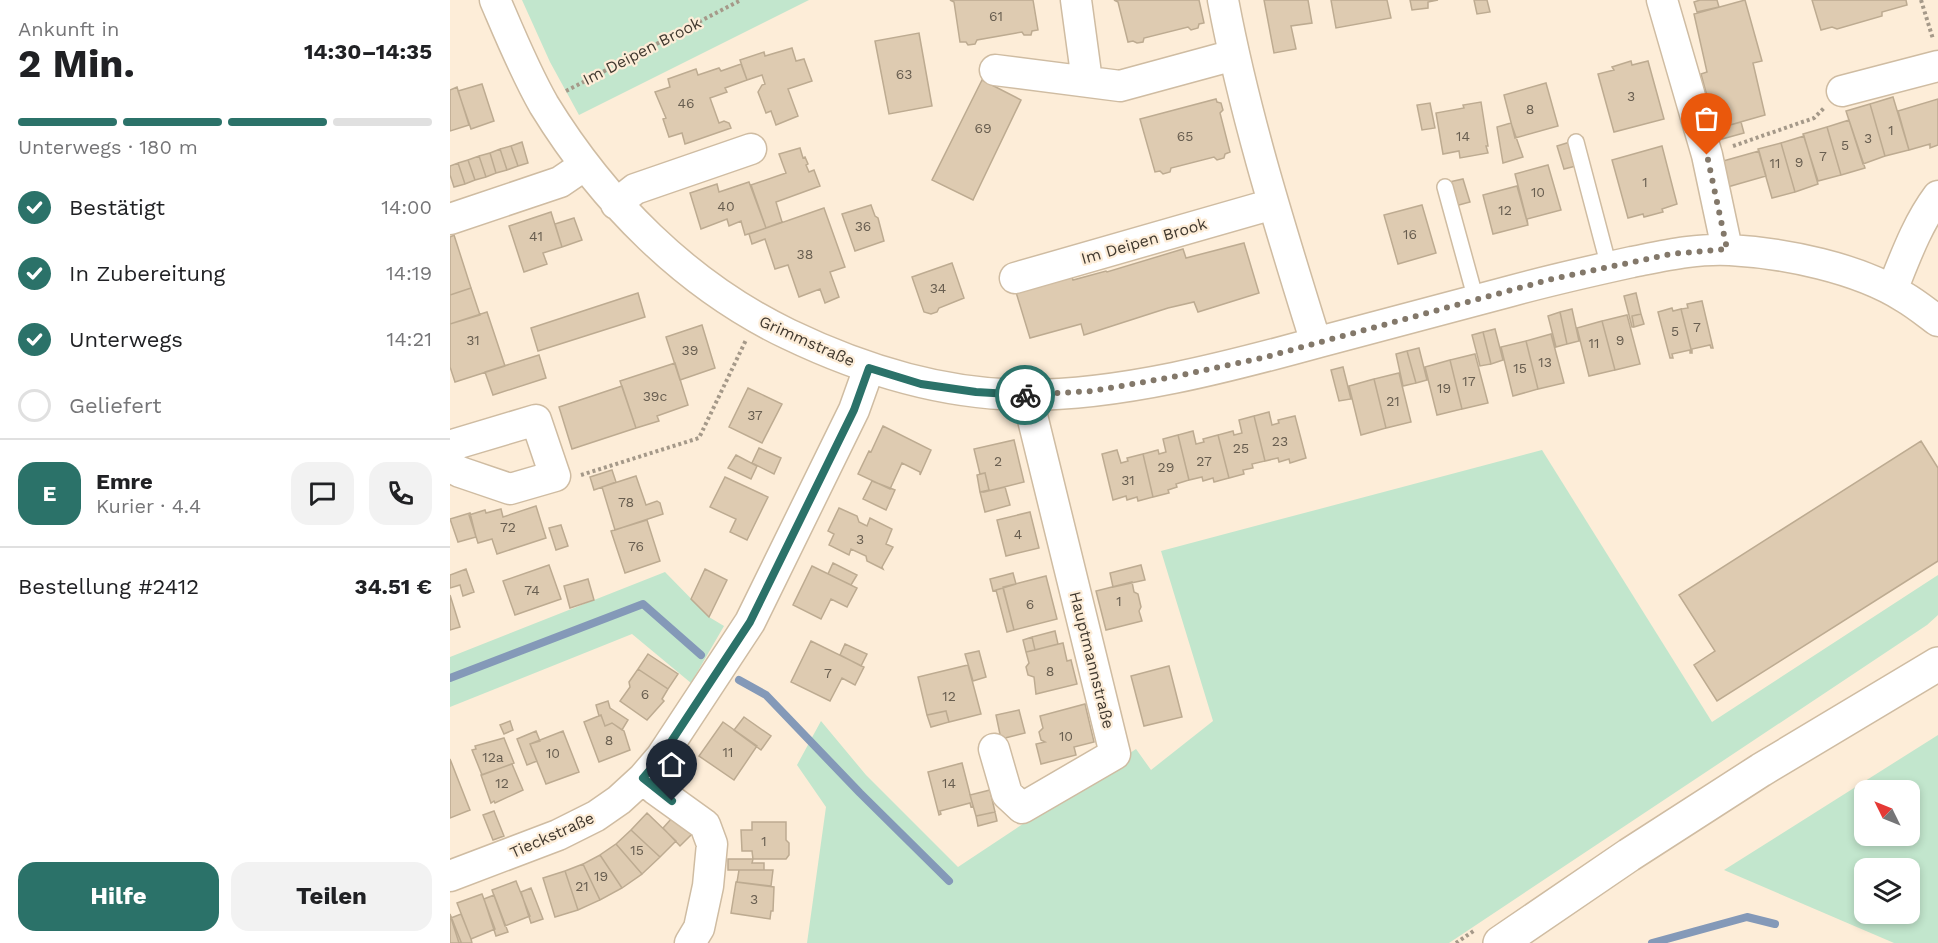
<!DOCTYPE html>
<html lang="de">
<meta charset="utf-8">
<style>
:root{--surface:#fff;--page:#f2f2f2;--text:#202124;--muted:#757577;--line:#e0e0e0;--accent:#2b7269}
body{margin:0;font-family:"Work Sans",sans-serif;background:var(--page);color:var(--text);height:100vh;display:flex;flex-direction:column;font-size:22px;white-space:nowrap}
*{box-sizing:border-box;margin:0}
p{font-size:20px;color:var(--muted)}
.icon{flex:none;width:33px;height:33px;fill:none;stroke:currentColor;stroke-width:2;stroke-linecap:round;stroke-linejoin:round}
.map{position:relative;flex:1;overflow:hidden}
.sheet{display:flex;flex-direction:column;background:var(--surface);width:450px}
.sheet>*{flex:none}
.needle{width:39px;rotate:313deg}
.fabs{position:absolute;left:1404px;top:780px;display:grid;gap:12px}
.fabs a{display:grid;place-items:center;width:66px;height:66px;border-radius:12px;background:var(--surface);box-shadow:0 3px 9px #0003;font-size:30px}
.pin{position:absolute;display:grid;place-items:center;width:51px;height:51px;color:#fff;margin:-62px -26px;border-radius:50% 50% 50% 0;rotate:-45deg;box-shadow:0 0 6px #0007}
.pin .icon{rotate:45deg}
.courier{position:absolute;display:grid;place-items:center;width:60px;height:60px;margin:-30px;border:4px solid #2b7269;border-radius:50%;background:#fff;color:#222;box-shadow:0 2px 8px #0007}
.headline em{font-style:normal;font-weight:700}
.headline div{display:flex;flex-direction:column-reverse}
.headline{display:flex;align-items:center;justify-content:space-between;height:102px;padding:0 18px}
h1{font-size:39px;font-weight:700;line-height:45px}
.bar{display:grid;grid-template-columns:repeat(4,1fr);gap:9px 6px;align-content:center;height:72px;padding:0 18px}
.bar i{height:8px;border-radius:4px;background:var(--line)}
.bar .active{background:var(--accent)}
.bar p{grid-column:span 4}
.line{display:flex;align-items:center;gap:15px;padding:0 18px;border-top:2px solid var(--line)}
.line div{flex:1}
.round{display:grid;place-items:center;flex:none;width:63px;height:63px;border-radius:18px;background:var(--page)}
ol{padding:0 18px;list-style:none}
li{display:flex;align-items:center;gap:18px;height:66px}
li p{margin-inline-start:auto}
li .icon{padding:6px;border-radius:50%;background:var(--accent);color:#fff;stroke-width:4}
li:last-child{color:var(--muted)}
li i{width:33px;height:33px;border:3px solid var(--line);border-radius:50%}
.cta{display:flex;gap:12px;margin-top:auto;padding:12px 18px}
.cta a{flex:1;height:69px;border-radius:18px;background:var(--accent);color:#fff;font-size:24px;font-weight:700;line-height:69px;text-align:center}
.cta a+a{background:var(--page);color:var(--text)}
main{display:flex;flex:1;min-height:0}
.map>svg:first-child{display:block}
.green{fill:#c2e6cd;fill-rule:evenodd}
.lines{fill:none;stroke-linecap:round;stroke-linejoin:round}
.stream{stroke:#8499b8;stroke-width:8}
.building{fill:#decbb1;stroke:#bdab91;stroke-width:1.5}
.lane-casing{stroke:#cfbca2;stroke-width:18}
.street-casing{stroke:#cfbca2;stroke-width:33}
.secondary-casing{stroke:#cfbca2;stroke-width:36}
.path{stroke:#a59989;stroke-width:4;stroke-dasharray:3 3;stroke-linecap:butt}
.lane{stroke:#fff;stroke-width:15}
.street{stroke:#fff;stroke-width:30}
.secondary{stroke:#fff;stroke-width:33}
.done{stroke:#83786a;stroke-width:6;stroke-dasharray:0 10.8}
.route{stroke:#2b7269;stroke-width:8}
.labels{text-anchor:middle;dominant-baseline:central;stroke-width:4.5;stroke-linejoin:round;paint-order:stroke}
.number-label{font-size:14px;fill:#685e50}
.street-label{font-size:16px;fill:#41392f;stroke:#fdedd8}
</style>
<main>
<section class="sheet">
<div class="headline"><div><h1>2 Min.</h1><p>Ankunft in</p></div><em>14:30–14:35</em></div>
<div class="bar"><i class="active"></i><i class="active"></i><i class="active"></i><i></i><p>Unterwegs · 180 m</p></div>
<ol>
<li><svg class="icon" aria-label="check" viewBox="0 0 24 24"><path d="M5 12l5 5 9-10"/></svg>Bestätigt<p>14:00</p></li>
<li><svg class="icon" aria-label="check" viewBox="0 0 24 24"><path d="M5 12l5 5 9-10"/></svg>In Zubereitung<p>14:19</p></li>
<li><svg class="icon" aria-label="check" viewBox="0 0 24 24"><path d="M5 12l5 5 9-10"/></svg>Unterwegs<p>14:21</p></li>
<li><i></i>Geliefert</li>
</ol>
<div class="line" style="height:108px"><b class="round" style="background:var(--accent);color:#fff">E</b><div><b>Emre</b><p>Kurier · 4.4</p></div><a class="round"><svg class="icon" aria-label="chat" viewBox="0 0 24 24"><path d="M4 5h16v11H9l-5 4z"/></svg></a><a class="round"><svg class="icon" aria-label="phone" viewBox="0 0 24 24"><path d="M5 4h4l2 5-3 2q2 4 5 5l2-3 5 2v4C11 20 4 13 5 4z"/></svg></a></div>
<div class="line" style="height:78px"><div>Bestellung #2412</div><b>34.51 €</b></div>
<div class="cta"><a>Hilfe</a><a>Teilen</a></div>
</section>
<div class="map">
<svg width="1488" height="943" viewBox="0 0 1488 943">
<rect width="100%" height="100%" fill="#fdedd8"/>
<!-- green -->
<path class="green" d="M72,0H359L129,115L100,62Z
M1092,450L1262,722L1488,575V615L1477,625L999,943H357L376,807L347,765L371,721L416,775L508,867L686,749L701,770L763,721L711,551Z
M215,572L259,617L274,626L241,683L182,634L0,707V657Z
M1488,735V943H1444L1274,870ZM1414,790H1460V836H1414ZM1414,868H1460V914H1414Z"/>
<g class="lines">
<!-- stream -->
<path class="stream" d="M0,678L193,604L251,655
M289,680L316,695L410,793L499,881
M1202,943L1297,917L1325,924"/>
</g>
<!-- building -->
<path class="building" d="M500,0H583L588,30L582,31L581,35H574L572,32L527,40L525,44L518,45L516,42H510L504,2Z
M664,0H749L754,23L749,24L748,28L741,30L738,27L694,38L693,42L687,43L683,41L678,42L668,2Z
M814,0H858L862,23L841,26L846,49L824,53Z
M881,0H937L941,18L886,28Z
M960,0H988L978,2V8L962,10Z
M1024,0H1037L1040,12L1027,14Z
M1250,0H1267L1269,7L1247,12L1244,2Z
M1295,0L1312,61L1303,63L1315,115L1266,129L1251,74L1257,72L1244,14Z
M1362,0H1456L1457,5L1432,12V16L1387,29L1382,27L1371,30Z
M469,33L482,106L439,114L425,41Z
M342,48L346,61L354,59L362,81L338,89L348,116L326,125L321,111L316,113L308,92L312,85L315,84L312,75L297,80L290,60L314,52L315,56Z
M1181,61L1182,65L1198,61L1214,119L1164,132L1148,74L1164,70L1162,67Z
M291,64L297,80L275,88L277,92L260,98L269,123L274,121L279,123L281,128L235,144L232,133L219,137L213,119L216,118L205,92L220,87L218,79L246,69L248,75L269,68L271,71Z
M532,80L571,100L523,200L482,180Z
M1096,83L1108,126L1065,138L1054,95Z
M32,84L44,121L21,129L8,91Z
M7,87L19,125L0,131V90Z
M1443,97L1459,150L1435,156L1420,104Z
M766,99L767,102L771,103L773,110L770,113L780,152L775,154L774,158L767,160L764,157L721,168L720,172L713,174L710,171L705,172L690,119Z
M1488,99V145L1480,148V144L1459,150L1448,111Z
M1031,102L1038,146H1036L1038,153L1010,158L1009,151L993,154L986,113L1014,108L1013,105Z
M980,103L985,128L972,130L967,105Z
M1420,104L1435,156L1413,164L1396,111Z
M1399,120L1415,168L1391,175L1377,127Z
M1291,122L1294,133L1272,139L1269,128Z
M1061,123L1073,157L1053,163L1047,127Z
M1377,127L1391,175L1368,181L1353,134Z
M1354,136L1368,184L1345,192L1331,143Z
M72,142L78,163L68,166L61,146Z
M1120,142L1126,166L1114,169L1107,146Z
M1331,143L1345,192L1322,198L1308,149Z
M61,146L68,166L57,170L50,149Z
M1212,146L1227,204L1212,209L1213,212L1194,217L1193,214L1178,218L1162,160Z
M350,148L353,158L355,157L358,164L356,165L359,172L364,170L370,186L326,202L332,222L316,228L301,185L336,173L329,154Z
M50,149L57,170L46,173L40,153Z
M1309,151L1316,176L1274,188L1266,163Z
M40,153L46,173L36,177L29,156Z
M29,156L36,177L25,180L18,160Z
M18,160L25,180L15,184L8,163Z
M8,163L15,184L4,187L0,175V166Z
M1098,165L1111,210L1077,219L1078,225L1065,174Z
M1013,179L1020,202L1005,206L999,182Z
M299,182L316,228L295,235L291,221L279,226L277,219L251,229L240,193L267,184L269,192Z
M1067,186L1078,225L1043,234L1033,195Z
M421,205L425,216L428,218L434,241L405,251L392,214Z
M972,205L986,253L948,264L934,215Z
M374,208L395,267L380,272L389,297L375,303L370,289L349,297L338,265L325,269L315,239L302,244L299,234Z
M101,212L112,247L93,253L97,264L74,272L59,226Z
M124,218L132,240L112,247L105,224Z
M4,235L21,288L0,295V237Z
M794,243L809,293L748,312L744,302L718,308L634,335L631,324L580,338L565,289L620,272L623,280L656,271L657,272L733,249L736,258Z
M502,263L514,298L489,308L487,312L481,314L474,312L462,277Z
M21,288L30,315L0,324V295Z
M188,293L195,317L88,351L81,328Z
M1186,293L1191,314L1182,316L1184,327H1182L1174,296Z
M1252,301L1263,348H1261L1260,345L1242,349V353L1231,309L1238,308L1237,304Z
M1222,308L1223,311L1231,309L1242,353H1240V350L1222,354L1223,358H1220L1208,312Z
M1122,309L1129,341L1117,344L1110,312Z
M37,312L55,366L5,382L0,367V324Z
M1110,312L1117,344L1106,347L1098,316Z
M1191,314L1194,324L1184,327L1182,316Z
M1177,315L1190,364L1165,370L1152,321Z
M1152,321L1165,370L1139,376L1127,328Z
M252,325L265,368L230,380L216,337Z
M1045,329L1053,360L1041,364L1033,332Z
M1033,332L1041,364L1030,366L1022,335Z
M1101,334L1114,383L1088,389L1076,341Z
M1076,341L1088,389L1063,396L1051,347Z
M969,348L977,380L966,383L957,351Z
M957,351L966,383L953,386L946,354Z
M1025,354L1038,403L1012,409L1000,360Z
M89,355L96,378L43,395L35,372Z
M1000,360L1012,409L987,415L975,367Z
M225,363L238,405L207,416L209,421L186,428L170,381Z
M893,367L901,399L889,401L881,370Z
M949,373L961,422L936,428L924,379Z
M924,379L936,428L911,435L899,386Z
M172,386L186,428L122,449L109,407Z
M298,388L332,404L312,443L279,427Z
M819,412L822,425L829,423L828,420L845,416L856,458L840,463L839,459L829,462L828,458L815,461L804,416Z
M804,416L815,461L802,464L803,468L793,470L794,474L779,478L768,435L783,431L784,435L792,433L789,420Z
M433,426L481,450L470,475V472L452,463L440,489L408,474L419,451L421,452Z
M743,431L746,444L754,442L753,439L768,435L779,478L764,482L763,478L753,481L752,477L739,480L728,435Z
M728,435L739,480L726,484L727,487L718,490L719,493L703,497L693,454L708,450L709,454L716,452L713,439Z
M564,440L574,482L534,492V491L539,490L535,473L530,474L524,449Z
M1471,441L1488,468V561L1267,701L1244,665L1265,651L1229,595Z
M309,448L331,458L324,474L302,463Z
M667,450L671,463L678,461L677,458L693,454L703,497L688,501L687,497L677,500L676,496L663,500L652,454Z
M286,455L307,466L301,479L278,468Z
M162,470L166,482L144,490L140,477Z
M535,473L539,490L530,492L527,475Z
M186,476L196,505L207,501L210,503L213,514L165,530L152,487Z
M275,477L318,497L297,540L280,532L286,519L260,507Z
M422,481L445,490L436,510L413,499Z
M555,487L560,505L535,512L530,492H534Z
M86,506L96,538L47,554L42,539L28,543L19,515L35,510L36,513L51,509L53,517Z
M389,508L407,516L409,522L417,526L420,518L442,529L436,544L443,547L432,567L433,569L417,561L416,556L401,549L399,555L379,545L384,534L378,531Z
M580,512L589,548L556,556L547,520Z
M20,513L26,537L8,542L0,519Z
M197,520L210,561L175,573L161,531Z
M111,525L118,546L106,550L99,528Z
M383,563L407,575L401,585L378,574Z
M99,565L111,599L65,615L53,581Z
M691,565L695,580L663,587L660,573Z
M362,566L407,588L397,607L381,599L371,619L343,605Z
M16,569L24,592L13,596L10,585L0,588V575Z
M255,569L277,580L259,617L241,599Z
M563,573L566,584L543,591L540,579Z
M596,576L607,619L564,630L553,587Z
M138,579L144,600L120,608L114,586Z
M682,582L684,592L688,594L691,607L689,611L692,621L656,630L646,591Z
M553,588L564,630L557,632L546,590Z
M0,595L10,627L0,630Z
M605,631L608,644L585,650L582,637Z
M582,637L585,650L576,652L573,640Z
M361,641L414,667L405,685L392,678L380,701L341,682Z
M613,643L617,661L621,660L627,684L586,694L584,677L578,675L576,667L579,663L576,652Z
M395,644L417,654L411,666L390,655Z
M529,651L536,677L523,681L515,654Z
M198,654L228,674L218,689L188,669Z
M518,665L531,714L499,722L496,711L477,715L468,677Z
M719,666L732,717L694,726L681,676Z
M188,669L218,689L212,699L214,701L197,720L170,701L180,687L179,682Z
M158,701L160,708L178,720L172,730L162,723L155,726L151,715L149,716L146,705Z
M635,704L644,742L624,747L626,755L591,764L586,744L595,742L591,740L589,732L593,728L590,716Z
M569,710L575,733L551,739L546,715Z
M496,711L499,722L481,727L477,715Z
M151,715L155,726L162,723L174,731L180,750L149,762L134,722Z
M294,717L321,736L311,750L284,730Z
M60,721L63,730L54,734L50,725Z
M273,722L307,746L284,780L249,756Z
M86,731L90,741L80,744L87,761L77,765L67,739Z
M113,731L129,772L96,784L80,744Z
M54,738L64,763L32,775L22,750L26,749L25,746Z
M0,759L20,810L0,818Z
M512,763L523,806L521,807L520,803L490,811L491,814L489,815L478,772Z
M62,764L73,790L45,803L44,801L41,803L31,775Z
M540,790L545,812L526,816L520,795Z
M44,811L54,836L43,840L33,815Z
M545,812L547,821L528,826L526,816Z
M197,813L226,841L210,857L181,830Z
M222,818L242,834L230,846L213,828Z
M302,822H336V840L339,843V855L336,859H303L302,851H292L291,830H302Z
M181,830L210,857L192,874L166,844Z
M166,844L192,874L172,888L150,855Z
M150,855L172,888L150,900L133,864Z
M278,859H303L302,863H314V870H278Z
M133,864L150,900L128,910L115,871Z
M289,870H323L321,886L287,882Z
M115,871L128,910L105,917L93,878Z
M66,881L80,916L55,926L42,890Z
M286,882L324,887L323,911H321L320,919L281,913Z
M81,888L93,919L81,923L71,892Z
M32,894L45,929L21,939L7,903Z
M44,895L58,932L46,936L34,899Z
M0,914L11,942L9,943H0Z
M11,914L21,939L22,943H9L1,918Z"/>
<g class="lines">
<!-- lane casing -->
<g class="lane-casing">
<path id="lane" d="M1126,142L1159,267
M995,187L1026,300"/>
</g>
<!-- street casing -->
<g class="street-casing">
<path id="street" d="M45,0C60,35 75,72 94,105C153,201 236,285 338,334C413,370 493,395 577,395C671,395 778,367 869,342C933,325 997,308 1061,291C1101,280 1141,271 1182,262C1213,256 1248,248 1280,250C1335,253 1408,268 1454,297C1466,304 1477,313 1488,321
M626,0L637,81
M773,0C795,117 831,230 866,343
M1212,0L1257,155L1277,249
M545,70L670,86L784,55
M1392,91L1488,66
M166,204L185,189L301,149
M0,219L110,182L135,165
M565,278L823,204
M1442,290C1455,258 1467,224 1488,196
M0,467L10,472L60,489L105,476L86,420L2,445
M544,749L557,794L572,808L665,754L577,395
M193,778L205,789L255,825L262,844L258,886L249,928L240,943
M0,876L108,835L146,816L169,800L193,778L211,757L300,622L404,410L419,368"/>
</g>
<!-- secondary casing -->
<g class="secondary-casing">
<path id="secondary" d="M1050,943L1179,855L1311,770L1488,664"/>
</g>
<!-- path -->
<path class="path" d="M1471,0L1483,39
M116,91L291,0
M1283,146L1364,118L1374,108
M131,475L249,438L296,340
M1006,943L1025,930"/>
<!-- lane -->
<use href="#lane" class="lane"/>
<!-- street -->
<use href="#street" class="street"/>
<!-- secondary -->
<use href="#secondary" class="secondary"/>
</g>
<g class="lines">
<!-- done -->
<path class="done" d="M575,395L642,391L723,377L812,358L1102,279L1221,254L1277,249L1257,155"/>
<!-- route -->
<path class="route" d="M222,801L193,778L211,757L300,622L404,410L419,368L471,384L526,392L575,395"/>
</g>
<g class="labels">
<!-- number labels -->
<g class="number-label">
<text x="546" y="16">61</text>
<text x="454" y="74">63</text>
<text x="1181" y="96">3</text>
<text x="236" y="103">46</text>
<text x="1080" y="109">8</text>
<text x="533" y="128">69</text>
<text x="1441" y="130">1</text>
<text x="735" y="136">65</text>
<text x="1013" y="136">14</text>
<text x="1418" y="138">3</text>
<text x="1395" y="145">5</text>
<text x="1373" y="156">7</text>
<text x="1349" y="162">9</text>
<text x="1325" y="163">11</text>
<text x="1195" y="182">1</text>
<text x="1088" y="192">10</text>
<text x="276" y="206">40</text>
<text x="1055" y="210">12</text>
<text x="413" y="226">36</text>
<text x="960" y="234">16</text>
<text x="86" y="236">41</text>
<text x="355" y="254">38</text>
<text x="488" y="288">34</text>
<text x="1247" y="327">7</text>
<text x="1225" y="331">5</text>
<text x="23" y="340">31</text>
<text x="1170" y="340">9</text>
<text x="1144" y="343">11</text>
<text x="240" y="350">39</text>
<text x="1095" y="362">13</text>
<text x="1070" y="368">15</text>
<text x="1019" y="381">17</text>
<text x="994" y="388">19</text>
<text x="205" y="396">39c</text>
<text x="943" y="401">21</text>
<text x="305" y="415">37</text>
<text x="830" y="441">23</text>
<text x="791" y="448">25</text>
<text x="548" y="461">2</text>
<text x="754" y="461">27</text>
<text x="716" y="467">29</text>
<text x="678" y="480">31</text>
<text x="176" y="502">78</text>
<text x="58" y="527">72</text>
<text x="568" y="534">4</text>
<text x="410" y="539">3</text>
<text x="186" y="546">76</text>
<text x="82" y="590">74</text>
<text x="669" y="601">1</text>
<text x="580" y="604">6</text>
<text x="600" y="671">8</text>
<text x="378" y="673">7</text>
<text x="195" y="694">6</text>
<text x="499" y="696">12</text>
<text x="616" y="736">10</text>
<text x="159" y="740">8</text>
<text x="278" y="752">11</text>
<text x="103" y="753">10</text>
<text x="43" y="757">12a</text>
<text x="52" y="783">12</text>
<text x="499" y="783">14</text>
<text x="314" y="841">1</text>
<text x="187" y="850">15</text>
<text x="151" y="876">19</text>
<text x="132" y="886">21</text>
<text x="304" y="899">3</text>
</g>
<!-- street labels -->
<g class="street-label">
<text transform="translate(192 51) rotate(-27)">Im Deipen Brook</text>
<text transform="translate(694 241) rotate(-16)">Im Deipen Brook</text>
<text transform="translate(357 341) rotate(24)">Grimmstraße</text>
<text transform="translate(642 660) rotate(76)">Hauptmannstraße</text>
<text transform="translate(102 835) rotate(-24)">Tieckstraße</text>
</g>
</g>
</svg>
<div class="fabs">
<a><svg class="needle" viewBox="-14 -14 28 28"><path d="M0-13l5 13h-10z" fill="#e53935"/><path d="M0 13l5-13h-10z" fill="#757577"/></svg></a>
<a><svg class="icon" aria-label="layers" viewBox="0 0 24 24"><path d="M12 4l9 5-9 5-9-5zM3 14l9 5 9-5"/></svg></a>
</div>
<div class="pin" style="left:1257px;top:155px;background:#ea580c"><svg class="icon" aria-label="bag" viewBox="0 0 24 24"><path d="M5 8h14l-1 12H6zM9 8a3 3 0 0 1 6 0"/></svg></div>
<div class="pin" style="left:222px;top:801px;background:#1f2937"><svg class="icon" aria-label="home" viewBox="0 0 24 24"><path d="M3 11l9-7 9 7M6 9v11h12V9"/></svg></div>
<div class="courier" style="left:575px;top:395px"><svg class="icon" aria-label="bike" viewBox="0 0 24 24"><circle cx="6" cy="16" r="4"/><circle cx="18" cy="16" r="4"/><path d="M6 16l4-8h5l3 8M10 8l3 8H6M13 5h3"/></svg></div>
</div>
</main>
